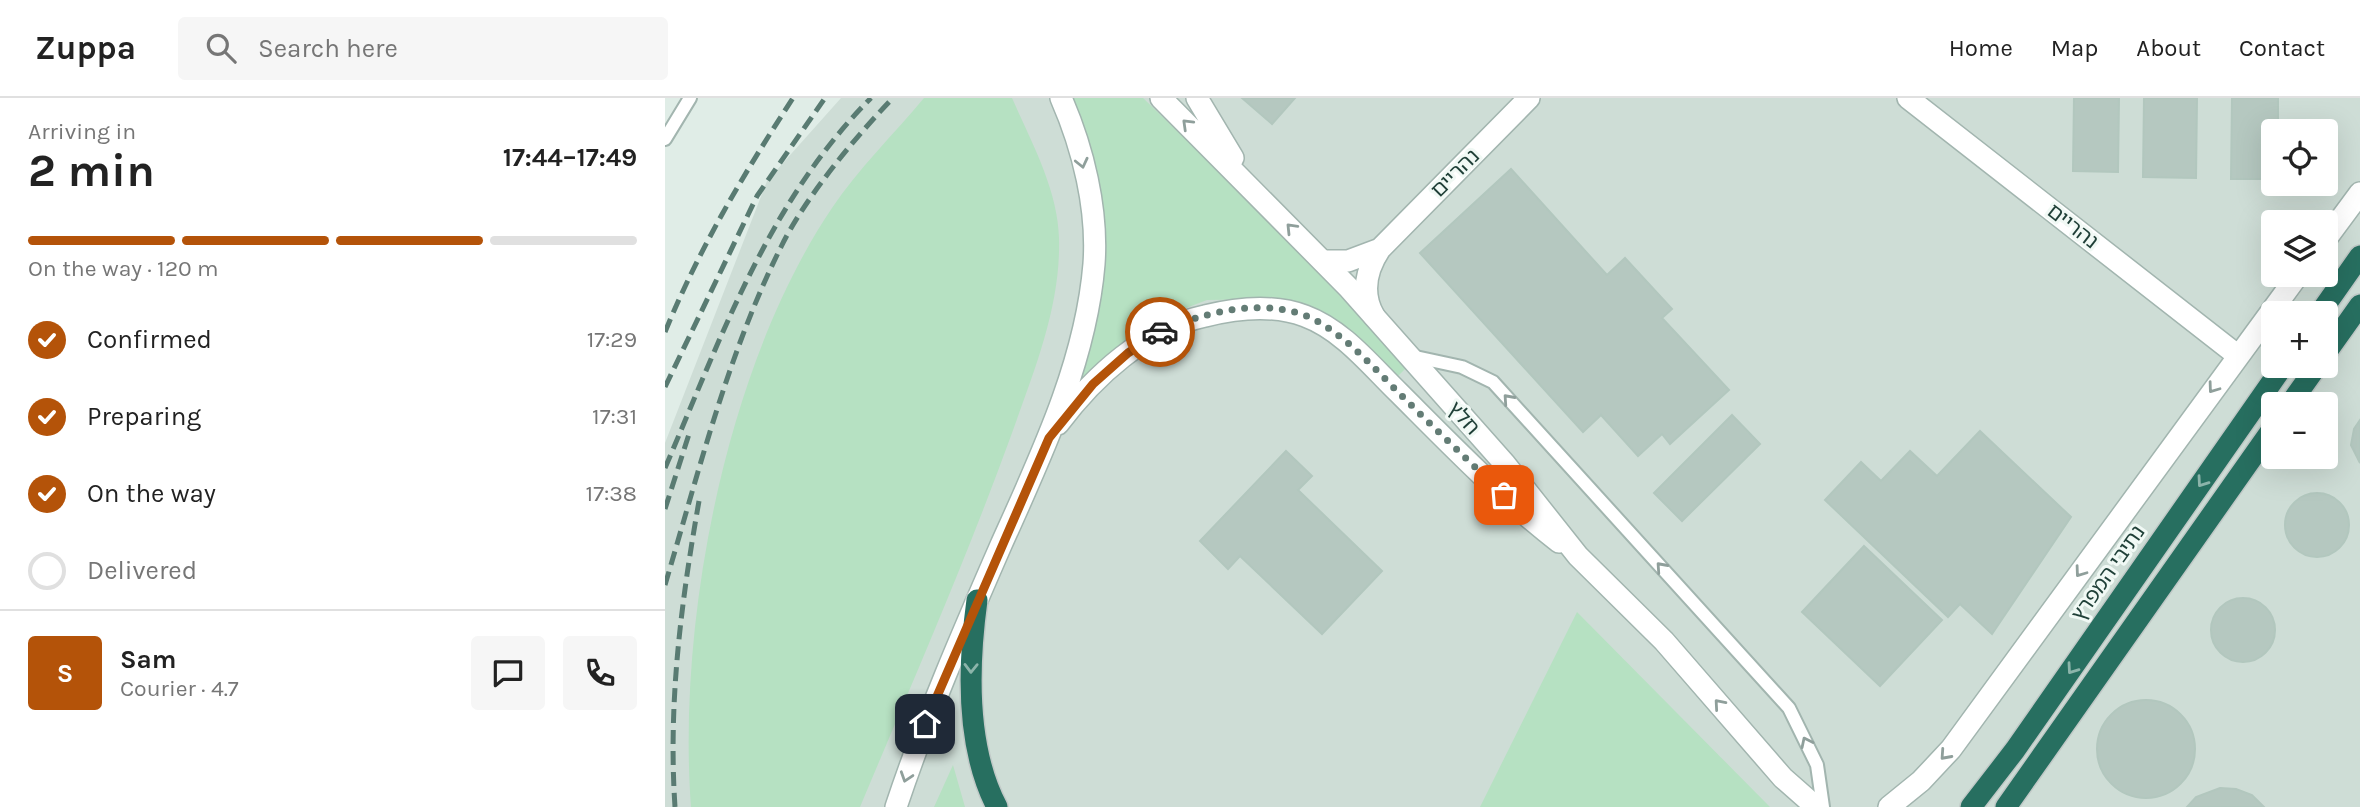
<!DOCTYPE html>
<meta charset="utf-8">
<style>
:root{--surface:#fff;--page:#f6f6f6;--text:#222;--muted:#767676;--line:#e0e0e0;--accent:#b45309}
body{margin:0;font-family:Karla,"Noto Sans Hebrew",sans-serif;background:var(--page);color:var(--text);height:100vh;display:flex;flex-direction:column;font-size:26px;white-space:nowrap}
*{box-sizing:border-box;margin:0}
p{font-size:23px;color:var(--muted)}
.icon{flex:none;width:38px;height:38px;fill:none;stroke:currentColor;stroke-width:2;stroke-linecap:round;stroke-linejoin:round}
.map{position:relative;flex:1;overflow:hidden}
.panel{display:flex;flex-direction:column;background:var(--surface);width:665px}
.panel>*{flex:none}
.fabs{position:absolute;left:1596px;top:21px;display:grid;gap:14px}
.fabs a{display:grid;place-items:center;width:77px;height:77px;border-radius:7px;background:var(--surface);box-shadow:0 7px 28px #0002;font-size:35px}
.pin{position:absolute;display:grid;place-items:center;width:60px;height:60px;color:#fff;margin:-30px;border-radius:14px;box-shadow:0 4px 10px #0006}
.courier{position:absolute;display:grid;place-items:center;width:70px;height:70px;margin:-35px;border:5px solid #b45309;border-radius:50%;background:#fff;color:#222;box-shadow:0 2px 9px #0007}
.summary em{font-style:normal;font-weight:700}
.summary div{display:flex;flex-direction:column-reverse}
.summary{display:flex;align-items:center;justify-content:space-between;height:119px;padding:0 28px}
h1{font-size:46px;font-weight:700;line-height:52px}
.bar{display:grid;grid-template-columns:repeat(4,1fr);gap:10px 7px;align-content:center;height:84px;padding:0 28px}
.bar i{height:9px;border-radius:5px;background:var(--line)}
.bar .current{background:var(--accent)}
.bar p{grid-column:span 4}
.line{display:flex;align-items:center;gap:18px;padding:0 28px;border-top:2px solid var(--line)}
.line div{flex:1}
.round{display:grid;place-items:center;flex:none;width:74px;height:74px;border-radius:7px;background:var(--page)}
ol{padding:0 28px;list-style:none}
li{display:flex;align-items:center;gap:21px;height:77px}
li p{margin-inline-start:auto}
li .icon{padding:7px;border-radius:50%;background:var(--accent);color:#fff;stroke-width:4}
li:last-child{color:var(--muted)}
li i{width:38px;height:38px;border:4px solid var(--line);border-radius:50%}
header{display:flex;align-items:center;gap:42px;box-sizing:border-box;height:98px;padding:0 35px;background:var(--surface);border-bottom:2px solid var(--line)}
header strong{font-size:33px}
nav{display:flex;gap:38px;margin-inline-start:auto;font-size:24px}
.search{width:490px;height:63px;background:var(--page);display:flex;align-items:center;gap:18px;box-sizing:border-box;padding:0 24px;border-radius:7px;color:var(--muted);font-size:26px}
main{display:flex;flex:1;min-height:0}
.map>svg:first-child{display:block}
.built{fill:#ceddd6;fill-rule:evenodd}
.green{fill:#b6e1c2}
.building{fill:#b5c8c0;stroke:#b2c7be;stroke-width:2}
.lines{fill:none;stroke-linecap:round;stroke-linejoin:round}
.service-casing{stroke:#a2b5af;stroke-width:16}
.minor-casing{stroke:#a2b5af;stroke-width:24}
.tertiary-casing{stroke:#a2b5af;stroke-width:24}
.motorway-casing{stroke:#c0c9c7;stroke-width:24}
.service{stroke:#fff;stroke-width:12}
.minor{stroke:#fff;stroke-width:21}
.tertiary{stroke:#fff;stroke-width:21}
.motorway{stroke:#276f60;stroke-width:21}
.rail{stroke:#597b72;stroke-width:5;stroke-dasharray:14 7;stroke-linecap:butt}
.oneway{stroke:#8f9f9b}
.oneway2{stroke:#8cb4aa}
.done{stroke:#637c75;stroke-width:7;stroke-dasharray:0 12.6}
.route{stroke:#b45309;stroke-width:9}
.labels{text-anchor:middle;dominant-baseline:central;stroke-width:6;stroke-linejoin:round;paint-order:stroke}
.street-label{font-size:21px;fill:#1f3f37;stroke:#f1f9f5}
</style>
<header>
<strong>Zuppa</strong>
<div class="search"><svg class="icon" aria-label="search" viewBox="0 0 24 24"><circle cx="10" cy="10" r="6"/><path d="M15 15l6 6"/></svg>Search here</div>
<nav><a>Home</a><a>Map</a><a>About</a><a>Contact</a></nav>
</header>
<main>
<section class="panel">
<div class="summary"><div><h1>2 min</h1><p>Arriving in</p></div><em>17:44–17:49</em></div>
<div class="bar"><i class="current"></i><i class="current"></i><i class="current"></i><i></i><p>On the way · 120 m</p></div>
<ol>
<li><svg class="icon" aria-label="check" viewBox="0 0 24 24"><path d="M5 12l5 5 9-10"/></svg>Confirmed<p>17:29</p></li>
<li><svg class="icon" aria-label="check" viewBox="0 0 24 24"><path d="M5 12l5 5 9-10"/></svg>Preparing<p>17:31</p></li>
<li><svg class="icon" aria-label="check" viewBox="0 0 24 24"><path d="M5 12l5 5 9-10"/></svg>On the way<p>17:38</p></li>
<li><i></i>Delivered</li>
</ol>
<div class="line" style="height:126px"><b class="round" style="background:var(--accent);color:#fff">S</b><div><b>Sam</b><p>Courier · 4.7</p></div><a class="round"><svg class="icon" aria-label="chat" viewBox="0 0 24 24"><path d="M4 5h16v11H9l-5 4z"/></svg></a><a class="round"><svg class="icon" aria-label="phone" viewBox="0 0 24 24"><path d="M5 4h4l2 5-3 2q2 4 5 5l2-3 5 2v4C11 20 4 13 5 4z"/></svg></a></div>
</section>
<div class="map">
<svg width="1695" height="709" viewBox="0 0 1695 709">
<rect width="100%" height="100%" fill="#e0ede7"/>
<!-- built -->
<path class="built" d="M176,0H1695V709H0V345L102,83ZM1608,33H1661V86H1608ZM1608,124H1661V177H1608ZM1608,215H1661V268H1608ZM1608,306H1661V359H1608Z"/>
<!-- green -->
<path class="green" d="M259,0H347C366,43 393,92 394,140C396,208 369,273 347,335C301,462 247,585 195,709H26C12,522 61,267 167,110C193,71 229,36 259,0Z
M408,0H478L559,78L743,268L732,279L603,201L542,202L513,213L484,226L419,282L414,275C449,185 445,89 408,0Z
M912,514L1105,709H815Z
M288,667L300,709H269Z"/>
<!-- building -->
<path class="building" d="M577,0H630L607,26Z
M1409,0H1454L1453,74L1408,73Z
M1479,0H1532L1531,80L1478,79Z
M1567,0H1613V33H1608V81H1566Z
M846,71L942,177L960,160L1007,211L997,220L1064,292L1005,346L997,336L973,358L936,317L918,334L755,155Z
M1067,317L1095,346L1017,423L989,395Z
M1695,322V365L1686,347L1689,331Z
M1315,333L1406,419L1327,536L1295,506L1283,519L1160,402L1196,364L1216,383L1245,353L1272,378Z
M621,353L647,378L633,392L717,473L657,536L575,458L563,471L535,443Z
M1620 427a32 32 0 1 1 64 0a32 32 0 1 1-64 0Z
M1199,448L1277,522L1215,588L1137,514Z
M1546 532a32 32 0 1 1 64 0a32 32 0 1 1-64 0Z
M1432 651a49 49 0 1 1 98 0a49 49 0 1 1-98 0Z
M1555,690L1571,691L1587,697L1599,709H1522L1531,699Z"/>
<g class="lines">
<!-- service casing -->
<g class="service-casing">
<path id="service" d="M0,41L25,0
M746,258L797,269L828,284L1124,610L1152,667L1158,709"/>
</g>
<!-- minor casing -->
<g class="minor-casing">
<path id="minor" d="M1243,0L1572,257
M1661,141L1695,95
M658,163H683L715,151
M709,218C696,195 701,172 715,151L864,0
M1224,709L1256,683L1286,651L1633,177"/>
</g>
<!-- tertiary casing -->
<g class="tertiary-casing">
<path id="tertiary" d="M496,0L683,189L840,366L913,458L999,543L1118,680L1151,709
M532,0L568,60
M393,326C429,278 480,231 540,218C572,210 608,206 640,218C678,232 706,268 734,295C785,346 837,400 894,444
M231,709C261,619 298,534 336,447C376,358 421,264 429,166C433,111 418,50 396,0"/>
</g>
<!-- motorway casing -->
<g class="motorway-casing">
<path id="motorway" d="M1655,215L1695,158
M1661,255L1695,207
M1625,306L1652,268
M312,502C303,568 300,648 332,709
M1306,709L1350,652L1618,268
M1341,709L1608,330"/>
</g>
<!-- service -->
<use href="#service" class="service"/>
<!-- minor -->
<use href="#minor" class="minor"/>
<!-- tertiary -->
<use href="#tertiary" class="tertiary"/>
<!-- motorway -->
<use href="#motorway" class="motorway"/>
<!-- rail -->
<path class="rail" d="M0,234C35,149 78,77 128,0
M0,289L92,98L160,0
M0,370C56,240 104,102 206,0
M0,411L24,336
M0,487C34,373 63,255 116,149C139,101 191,38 228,0
M10,709C3,605 16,505 34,403"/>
</g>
<!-- one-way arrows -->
<defs><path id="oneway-chevron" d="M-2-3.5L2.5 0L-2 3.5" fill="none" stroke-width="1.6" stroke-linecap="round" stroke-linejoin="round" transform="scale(1.75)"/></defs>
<g class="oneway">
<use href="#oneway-chevron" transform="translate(522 26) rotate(-136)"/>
<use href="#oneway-chevron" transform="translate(417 65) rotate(77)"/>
<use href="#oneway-chevron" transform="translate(626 130) rotate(-134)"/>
<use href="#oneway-chevron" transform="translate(1548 290) rotate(126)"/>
<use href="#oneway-chevron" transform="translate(843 301) rotate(-132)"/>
<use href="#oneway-chevron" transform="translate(996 469) rotate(-132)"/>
<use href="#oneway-chevron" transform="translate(1415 474) rotate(126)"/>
<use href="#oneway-chevron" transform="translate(1054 606) rotate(-131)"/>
<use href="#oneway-chevron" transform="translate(1141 644) rotate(-116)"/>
<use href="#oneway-chevron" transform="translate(1280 657) rotate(132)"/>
<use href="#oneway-chevron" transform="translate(241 679) rotate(108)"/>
</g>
<g class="oneway2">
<use href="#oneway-chevron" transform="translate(1537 384) rotate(125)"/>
<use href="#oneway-chevron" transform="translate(306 570) rotate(91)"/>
<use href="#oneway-chevron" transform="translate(1407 571) rotate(125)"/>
</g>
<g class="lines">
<!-- done -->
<path class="done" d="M495,234C540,213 604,198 650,222C683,240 709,270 735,296C769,330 804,363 839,397"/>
<!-- route -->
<path class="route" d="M260,626L384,340L428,286L463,255L495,234"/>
</g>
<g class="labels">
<!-- street labels -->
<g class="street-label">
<text transform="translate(790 75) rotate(-45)">נהריים</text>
<text transform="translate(1408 128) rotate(38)">נהריים</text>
<text transform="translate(799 320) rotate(48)">חלץ</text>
<text transform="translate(1443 475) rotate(-55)">נתיבי המפרץ</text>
</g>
</g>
</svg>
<div class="fabs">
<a><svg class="icon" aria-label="locate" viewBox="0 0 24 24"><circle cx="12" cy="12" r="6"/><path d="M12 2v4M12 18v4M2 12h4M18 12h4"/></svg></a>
<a><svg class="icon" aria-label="layers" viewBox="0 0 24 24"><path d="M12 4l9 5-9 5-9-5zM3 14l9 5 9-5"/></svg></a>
<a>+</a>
<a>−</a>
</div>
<div class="pin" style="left:839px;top:397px;background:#ea580c"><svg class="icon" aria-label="bag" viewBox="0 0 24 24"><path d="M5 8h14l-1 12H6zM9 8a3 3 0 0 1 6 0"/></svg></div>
<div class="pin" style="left:260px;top:626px;background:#1f2937"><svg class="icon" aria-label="home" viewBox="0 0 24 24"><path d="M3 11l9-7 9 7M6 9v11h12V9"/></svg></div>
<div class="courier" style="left:495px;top:234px"><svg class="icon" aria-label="car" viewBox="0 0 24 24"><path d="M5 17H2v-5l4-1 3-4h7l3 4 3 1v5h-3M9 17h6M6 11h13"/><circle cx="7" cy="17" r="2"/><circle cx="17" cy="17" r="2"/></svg></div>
</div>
</main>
